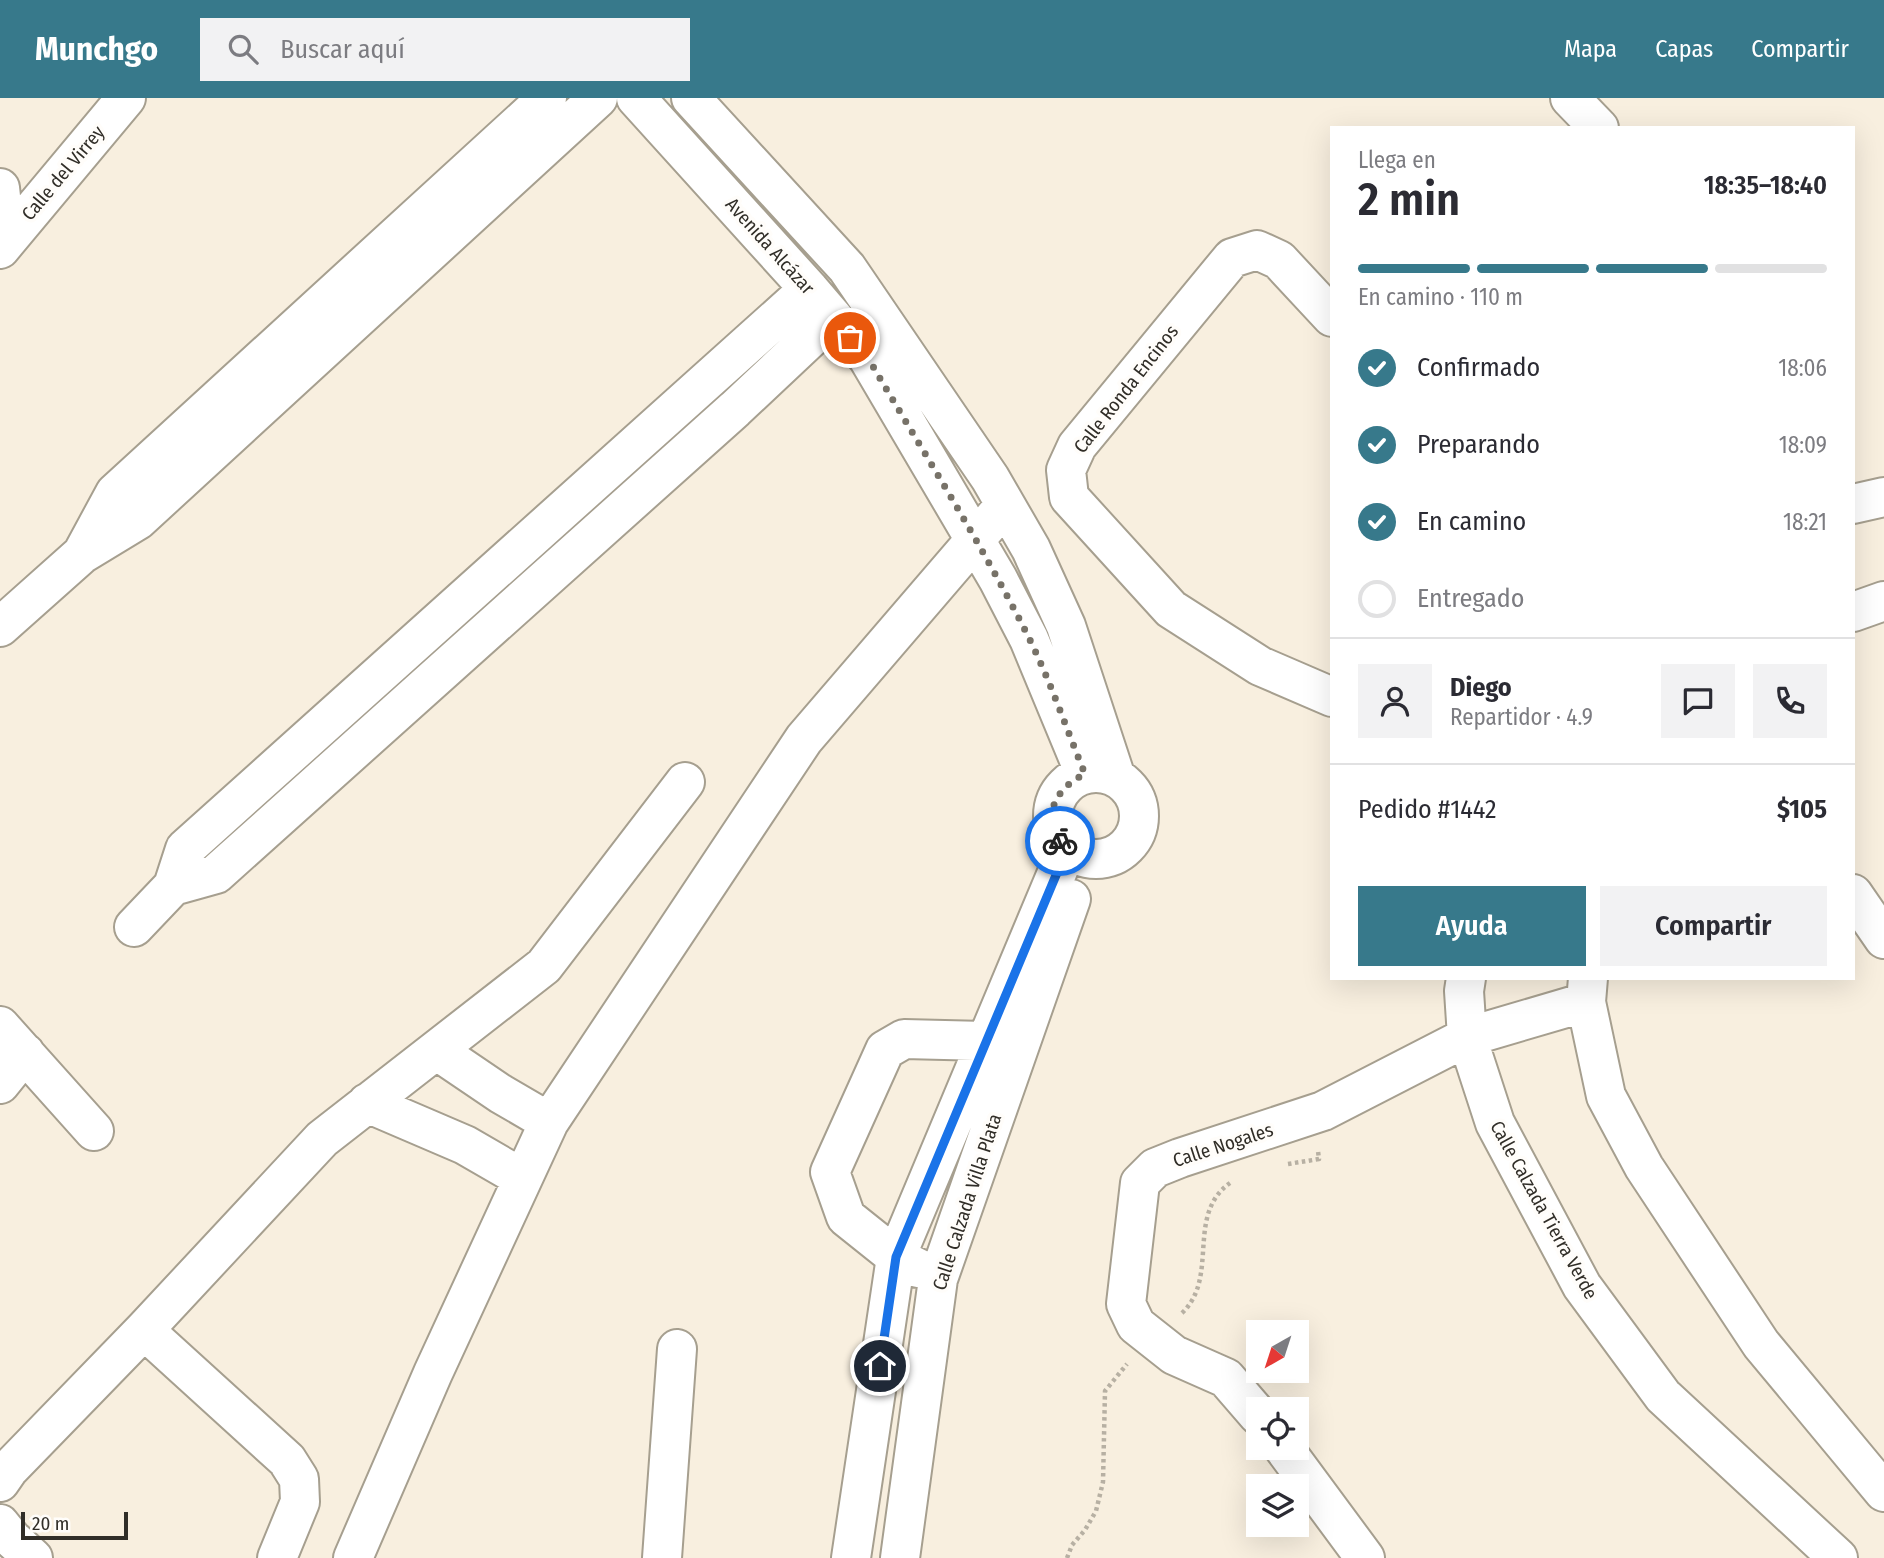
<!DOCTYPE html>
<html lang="es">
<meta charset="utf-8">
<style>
:root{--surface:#fff;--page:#f2f2f3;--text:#2b2b33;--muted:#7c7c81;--line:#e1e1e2;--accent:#37798b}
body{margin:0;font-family:"Fira Sans Condensed",sans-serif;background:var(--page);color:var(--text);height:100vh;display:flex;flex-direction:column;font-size:26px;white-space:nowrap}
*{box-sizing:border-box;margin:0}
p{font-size:23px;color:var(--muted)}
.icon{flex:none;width:38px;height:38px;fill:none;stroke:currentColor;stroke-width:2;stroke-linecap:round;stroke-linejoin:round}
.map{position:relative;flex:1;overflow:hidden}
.sheet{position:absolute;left:1330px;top:28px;width:525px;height:854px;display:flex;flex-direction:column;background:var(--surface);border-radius:0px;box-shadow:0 7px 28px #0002}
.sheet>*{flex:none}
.needle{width:46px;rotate:219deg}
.buttons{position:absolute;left:1246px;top:1222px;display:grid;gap:14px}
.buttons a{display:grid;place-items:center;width:63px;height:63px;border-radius:0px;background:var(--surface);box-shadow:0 7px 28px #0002;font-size:35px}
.scale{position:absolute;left:21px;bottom:18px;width:107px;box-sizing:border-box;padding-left:7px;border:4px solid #312e28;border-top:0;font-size:19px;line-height:24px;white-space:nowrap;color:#312e28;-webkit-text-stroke:5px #fffdfa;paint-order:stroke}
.pin{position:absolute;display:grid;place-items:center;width:60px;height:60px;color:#fff;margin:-30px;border:4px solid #fff;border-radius:50%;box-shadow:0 2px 7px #0007}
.courier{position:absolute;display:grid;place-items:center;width:70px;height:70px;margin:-35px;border:5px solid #1a73e8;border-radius:50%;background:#fff;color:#222;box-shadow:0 2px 9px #0007}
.headline em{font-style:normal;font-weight:600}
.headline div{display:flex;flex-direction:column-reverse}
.headline{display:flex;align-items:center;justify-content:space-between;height:119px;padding:0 28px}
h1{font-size:46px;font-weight:600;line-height:52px}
.bar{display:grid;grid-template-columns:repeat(4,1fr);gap:10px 7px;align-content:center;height:84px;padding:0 28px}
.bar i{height:9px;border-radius:5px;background:var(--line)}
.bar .active{background:var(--accent)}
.bar p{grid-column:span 4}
.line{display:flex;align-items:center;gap:18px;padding:0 28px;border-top:2px solid var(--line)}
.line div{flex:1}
.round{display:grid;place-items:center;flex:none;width:74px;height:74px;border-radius:0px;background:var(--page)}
ol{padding:0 28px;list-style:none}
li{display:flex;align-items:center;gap:21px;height:77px}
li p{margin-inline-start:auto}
li .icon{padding:7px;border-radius:50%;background:var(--accent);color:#fff;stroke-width:4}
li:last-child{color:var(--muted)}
li i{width:38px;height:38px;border:4px solid var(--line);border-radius:50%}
.button{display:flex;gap:14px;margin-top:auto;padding:14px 28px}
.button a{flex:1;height:80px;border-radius:0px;background:var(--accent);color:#fff;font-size:28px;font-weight:600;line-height:80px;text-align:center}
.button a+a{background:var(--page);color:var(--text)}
header{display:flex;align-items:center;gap:42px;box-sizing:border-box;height:98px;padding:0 35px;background:var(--accent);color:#fff}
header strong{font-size:33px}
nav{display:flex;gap:38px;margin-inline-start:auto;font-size:24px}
.search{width:490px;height:63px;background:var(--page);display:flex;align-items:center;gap:18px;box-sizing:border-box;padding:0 24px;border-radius:0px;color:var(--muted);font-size:26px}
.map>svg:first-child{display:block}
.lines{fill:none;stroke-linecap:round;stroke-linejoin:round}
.minor-casing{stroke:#a69f8f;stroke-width:42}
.path{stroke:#b7b0a3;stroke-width:4.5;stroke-dasharray:3.5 3.5;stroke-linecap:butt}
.minor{stroke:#fff;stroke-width:38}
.done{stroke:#777268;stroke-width:7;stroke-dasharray:0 12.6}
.route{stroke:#1a73e8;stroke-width:9}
.labels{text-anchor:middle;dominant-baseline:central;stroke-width:7;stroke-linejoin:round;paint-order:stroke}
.street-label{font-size:19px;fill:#312e28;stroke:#fffdfa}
</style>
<header>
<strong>Munchgo</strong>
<div class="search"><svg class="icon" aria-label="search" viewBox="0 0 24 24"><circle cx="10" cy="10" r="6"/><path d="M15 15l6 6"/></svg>Buscar aquí</div>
<nav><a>Mapa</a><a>Capas</a><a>Compartir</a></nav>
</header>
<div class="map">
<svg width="1884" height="1460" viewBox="0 0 1884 1460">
<rect width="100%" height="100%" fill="#f8efdf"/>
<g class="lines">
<!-- minor casing -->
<g class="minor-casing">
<path id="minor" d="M636,0L809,191L868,260L998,481L1029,541L1085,676
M691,0L847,170L990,380L1031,451L1066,528L1116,680
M1570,0L1599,30
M0,90L6,143
M0,151L126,0
M1332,219L1279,162L1257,152L1232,160L1077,348L1066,372L1069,399L1171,511L1260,568L1332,599
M1853,406L1884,399
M82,456L115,395L547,0
M1853,514L1884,503
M0,529L82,456L138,422L598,0
M1053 718a43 43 0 1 1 86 0a43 43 0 1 1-86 0Z
M173,788L216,776L735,311L833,219
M1853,796L1884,841
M134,829L173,788L185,751L809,191
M1466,880L1464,893L1467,939L1495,1025L1582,1188L1663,1298L1838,1460
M1588,880L1586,904L1606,998L1644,1069L1761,1246L1884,1394
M0,928L94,1033
M436,952L501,996L549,1024
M0,986L25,955
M367,1005L465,1047L522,1080
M918,1170L896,1159L846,1119L830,1074L885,952L904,941L985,943
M144,1232L287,1362L299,1381L300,1404L277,1460
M1258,1317L1226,1280L1174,1257L1136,1227L1126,1206L1140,1085L1155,1070L1180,1060L1323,1013L1467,939L1586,904
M1283,1349L1365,1460
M0,1384L9,1371L144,1232L322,1041L544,868L685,684
M0,1426L12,1441L33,1460
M353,1460L433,1275L549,1024L804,641L1005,407
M662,1460L677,1251
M851,1460L896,1159L1067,751
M900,1460L938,1181L1071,801"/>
</g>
<!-- path -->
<path class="path" d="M1288,1066L1319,1061L1318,1053
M1182,1215C1220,1179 1185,1117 1230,1085
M1067,1460L1072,1447L1085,1432L1096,1413L1103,1384L1105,1293L1127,1266"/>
<!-- minor -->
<use href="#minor" class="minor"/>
</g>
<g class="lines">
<!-- done -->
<path class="done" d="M850,240L868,260C922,352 980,443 1028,538C1050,582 1066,630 1085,676C1058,689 1041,715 1060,743"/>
<!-- route -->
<path class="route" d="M880,1268L896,1159L1067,751L1060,743"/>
</g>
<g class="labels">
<!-- street labels -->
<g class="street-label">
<text transform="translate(63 75) rotate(-50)">Calle del Virrey</text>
<text transform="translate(770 148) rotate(48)">Avenida Alcázar</text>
<text transform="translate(1126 291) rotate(-52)">Calle Ronda Encinos</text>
<text transform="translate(1223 1047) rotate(-18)">Calle Nogales</text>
<text transform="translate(967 1104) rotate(-72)">Calle Calzada Villa Plata</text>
<text transform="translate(1544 1112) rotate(61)">Calle Calzada Tierra Verde</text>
</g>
</g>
</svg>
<div class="buttons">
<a><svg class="needle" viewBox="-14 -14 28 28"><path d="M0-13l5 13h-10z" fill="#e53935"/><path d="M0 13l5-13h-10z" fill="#7c7c81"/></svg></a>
<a><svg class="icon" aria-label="locate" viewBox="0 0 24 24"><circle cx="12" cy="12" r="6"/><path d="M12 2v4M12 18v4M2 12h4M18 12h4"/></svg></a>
<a><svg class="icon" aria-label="layers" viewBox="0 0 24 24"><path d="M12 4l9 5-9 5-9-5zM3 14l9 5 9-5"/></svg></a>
</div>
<div class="scale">20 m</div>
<div class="pin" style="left:850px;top:240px;background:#ea580c"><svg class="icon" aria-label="bag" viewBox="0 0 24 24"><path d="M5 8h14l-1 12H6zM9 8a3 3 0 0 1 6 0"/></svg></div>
<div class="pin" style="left:880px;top:1268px;background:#1f2937"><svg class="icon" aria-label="home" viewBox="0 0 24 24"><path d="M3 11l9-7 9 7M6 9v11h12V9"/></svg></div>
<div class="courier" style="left:1060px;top:743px"><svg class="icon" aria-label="bike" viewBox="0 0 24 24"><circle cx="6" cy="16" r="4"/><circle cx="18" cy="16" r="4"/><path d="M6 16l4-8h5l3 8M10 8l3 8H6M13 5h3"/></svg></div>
<section class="sheet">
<div class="headline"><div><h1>2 min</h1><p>Llega en</p></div><em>18:35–18:40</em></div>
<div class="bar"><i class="active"></i><i class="active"></i><i class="active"></i><i></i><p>En camino · 110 m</p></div>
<ol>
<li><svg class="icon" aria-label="check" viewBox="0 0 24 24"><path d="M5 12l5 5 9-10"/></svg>Confirmado<p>18:06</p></li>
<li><svg class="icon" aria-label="check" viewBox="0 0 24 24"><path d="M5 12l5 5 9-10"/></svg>Preparando<p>18:09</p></li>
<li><svg class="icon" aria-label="check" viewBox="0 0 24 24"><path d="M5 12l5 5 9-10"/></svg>En camino<p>18:21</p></li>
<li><i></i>Entregado</li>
</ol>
<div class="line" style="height:126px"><a class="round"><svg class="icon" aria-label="person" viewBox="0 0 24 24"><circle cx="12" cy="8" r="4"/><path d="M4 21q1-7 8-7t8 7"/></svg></a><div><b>Diego</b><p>Repartidor · 4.9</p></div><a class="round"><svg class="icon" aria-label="chat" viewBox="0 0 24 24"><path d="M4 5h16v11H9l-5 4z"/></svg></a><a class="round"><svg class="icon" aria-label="phone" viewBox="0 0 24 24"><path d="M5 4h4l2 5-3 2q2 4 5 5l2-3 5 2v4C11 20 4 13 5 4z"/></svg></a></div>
<div class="line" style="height:91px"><div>Pedido #1442</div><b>$105</b></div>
<div class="button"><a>Ayuda</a><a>Compartir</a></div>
</section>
</div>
